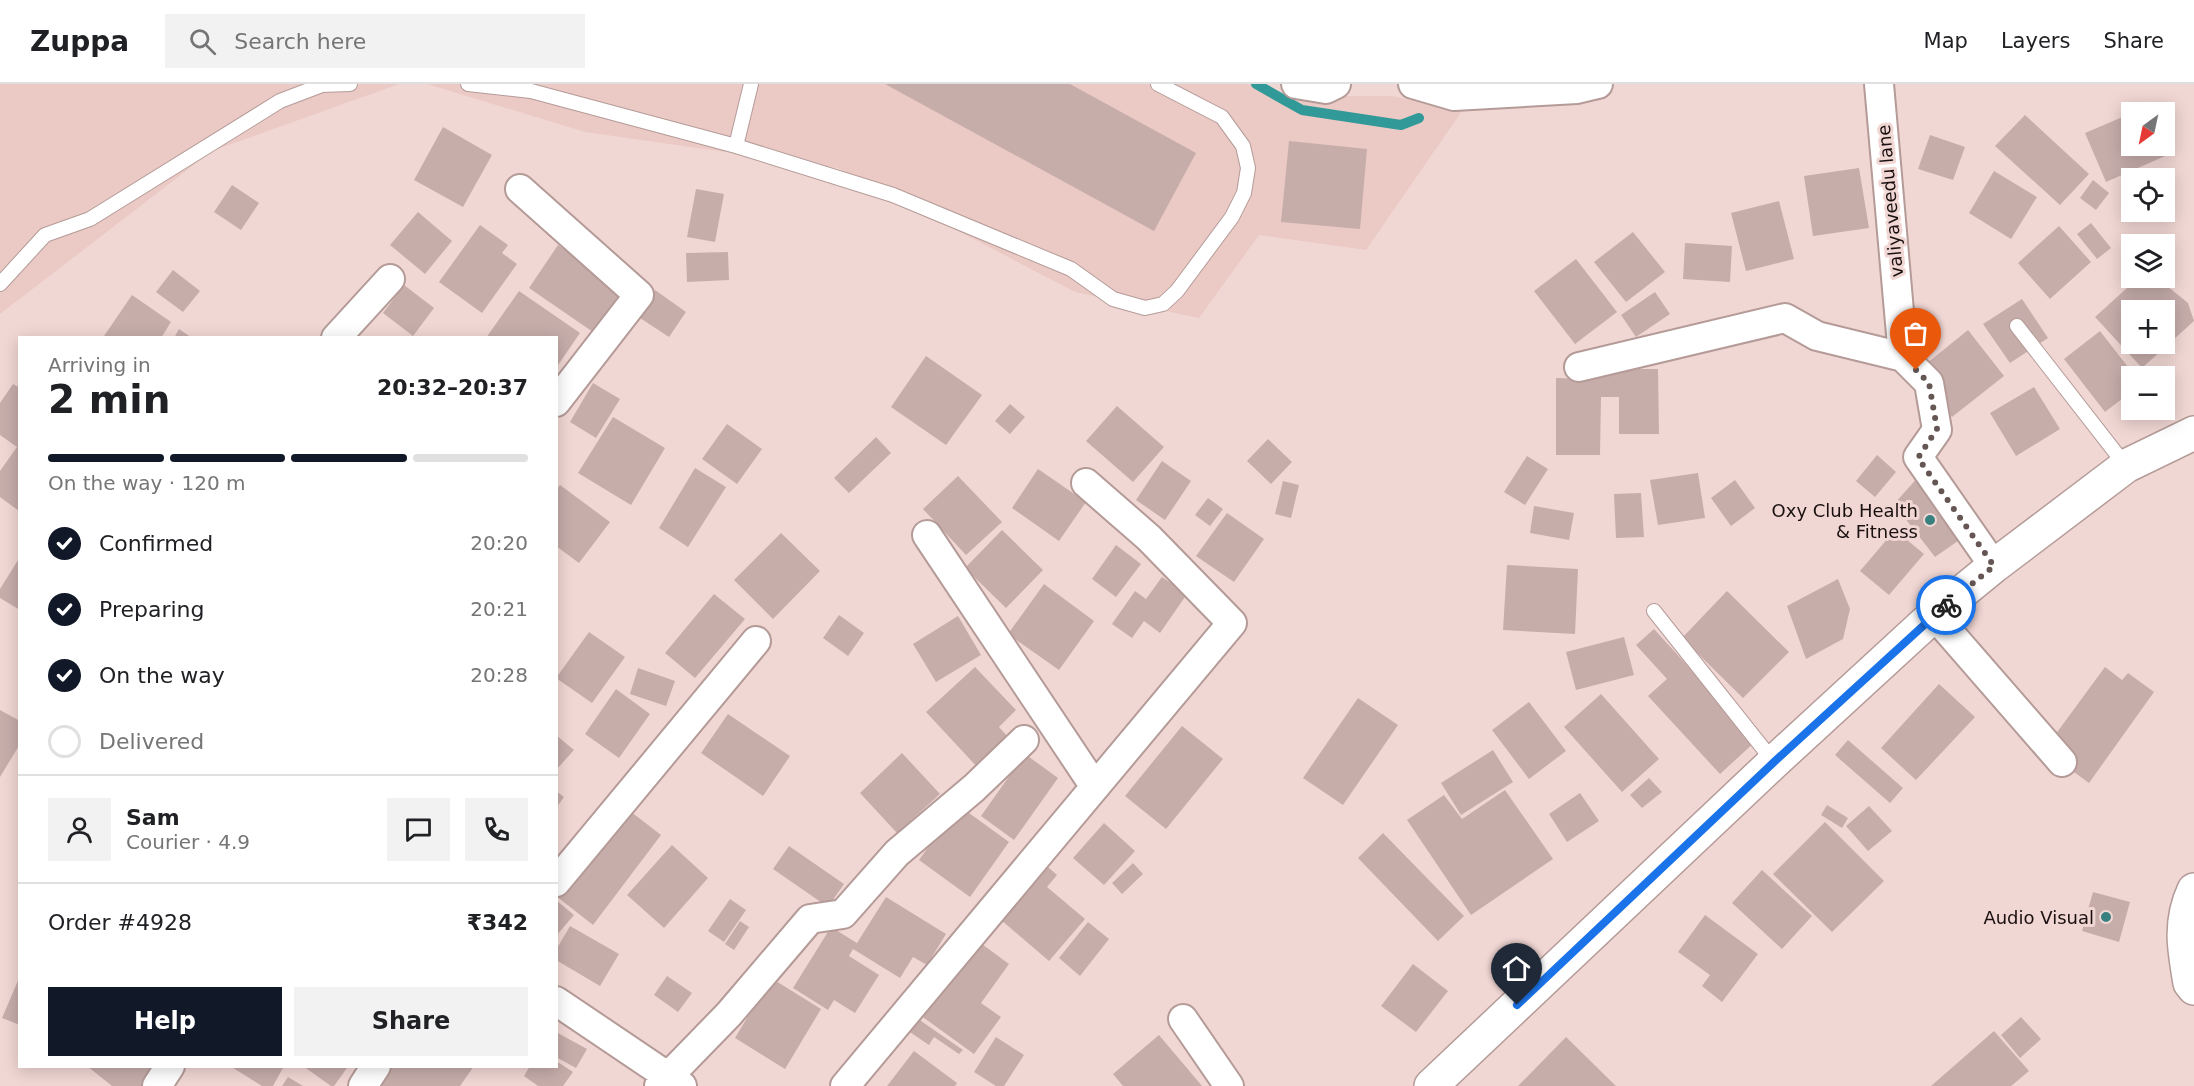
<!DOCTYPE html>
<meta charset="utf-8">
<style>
:root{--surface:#fff;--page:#f2f2f2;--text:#202124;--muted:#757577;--line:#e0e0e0;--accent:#111827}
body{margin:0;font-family:"DejaVu Sans",sans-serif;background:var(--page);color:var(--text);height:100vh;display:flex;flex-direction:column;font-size:22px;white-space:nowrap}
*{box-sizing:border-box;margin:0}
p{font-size:20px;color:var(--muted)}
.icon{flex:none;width:33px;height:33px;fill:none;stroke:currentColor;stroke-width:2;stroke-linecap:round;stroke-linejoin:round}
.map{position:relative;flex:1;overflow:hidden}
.sheet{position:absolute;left:18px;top:252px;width:540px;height:732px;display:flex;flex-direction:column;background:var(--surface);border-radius:0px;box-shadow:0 3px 15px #0003}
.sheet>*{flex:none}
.needle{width:39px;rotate:213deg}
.fabs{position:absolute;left:2121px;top:18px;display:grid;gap:12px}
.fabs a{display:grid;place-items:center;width:54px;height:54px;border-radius:0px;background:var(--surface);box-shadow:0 3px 15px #0003;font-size:30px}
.pin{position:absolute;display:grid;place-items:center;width:51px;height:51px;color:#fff;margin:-62px -26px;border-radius:50% 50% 50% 0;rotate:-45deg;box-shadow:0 0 6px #0007}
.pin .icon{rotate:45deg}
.courier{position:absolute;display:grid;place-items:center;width:60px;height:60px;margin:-30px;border:4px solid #1a73e8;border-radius:50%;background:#fff;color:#222;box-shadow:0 2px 8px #0007}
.headline em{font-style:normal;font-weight:600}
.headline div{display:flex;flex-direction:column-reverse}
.headline{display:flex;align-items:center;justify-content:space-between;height:102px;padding:0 30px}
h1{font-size:39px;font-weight:600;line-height:45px}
.bar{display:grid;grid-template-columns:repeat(4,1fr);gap:9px 6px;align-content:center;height:72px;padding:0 30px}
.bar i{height:8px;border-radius:4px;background:var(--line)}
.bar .active{background:var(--accent)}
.bar p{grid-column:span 4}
.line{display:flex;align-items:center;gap:15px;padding:0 30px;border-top:2px solid var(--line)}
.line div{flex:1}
.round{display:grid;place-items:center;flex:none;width:63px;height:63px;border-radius:0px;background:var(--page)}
ol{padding:0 30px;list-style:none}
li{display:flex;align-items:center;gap:18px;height:66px}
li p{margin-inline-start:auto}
li .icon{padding:6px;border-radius:50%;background:var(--accent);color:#fff;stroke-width:4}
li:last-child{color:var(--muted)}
li i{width:33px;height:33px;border:3px solid var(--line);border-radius:50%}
.primary-button{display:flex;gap:12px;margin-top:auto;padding:12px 30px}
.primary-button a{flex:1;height:69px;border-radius:0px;background:var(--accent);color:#fff;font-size:24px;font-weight:600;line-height:69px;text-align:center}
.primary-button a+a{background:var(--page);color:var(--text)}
header{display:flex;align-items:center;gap:36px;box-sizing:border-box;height:84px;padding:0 30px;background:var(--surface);border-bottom:2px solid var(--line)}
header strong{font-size:28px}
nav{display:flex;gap:33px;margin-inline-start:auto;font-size:21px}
.search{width:420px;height:54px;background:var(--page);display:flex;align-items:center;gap:15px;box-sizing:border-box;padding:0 21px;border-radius:0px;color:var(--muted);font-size:22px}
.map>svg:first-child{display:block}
.built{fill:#ebc9c4}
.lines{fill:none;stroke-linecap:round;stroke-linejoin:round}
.stream{stroke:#319998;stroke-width:10}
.building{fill:#c6adaa;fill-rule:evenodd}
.lane-casing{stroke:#b49b98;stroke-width:16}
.street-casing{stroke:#b49b98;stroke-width:32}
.secondary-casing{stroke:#b49b98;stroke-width:36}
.lane{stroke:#fff;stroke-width:14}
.street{stroke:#fff;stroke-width:28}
.secondary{stroke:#fff;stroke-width:33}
.done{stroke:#655654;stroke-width:6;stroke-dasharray:0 10.8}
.route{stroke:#1a73e8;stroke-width:8}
.poi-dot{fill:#398180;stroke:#f1d7d4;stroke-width:2}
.labels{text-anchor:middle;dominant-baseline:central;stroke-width:6;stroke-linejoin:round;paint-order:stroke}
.street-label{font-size:18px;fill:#19100f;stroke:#f1d7d4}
.poi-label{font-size:18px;fill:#19100f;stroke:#f1d7d4;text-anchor:end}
</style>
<header>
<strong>Zuppa</strong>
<div class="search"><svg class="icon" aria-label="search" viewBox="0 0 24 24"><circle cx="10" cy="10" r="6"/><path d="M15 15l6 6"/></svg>Search here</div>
<nav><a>Map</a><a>Layers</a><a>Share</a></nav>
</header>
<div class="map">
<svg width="2194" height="1002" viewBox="0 0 2194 1002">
<rect width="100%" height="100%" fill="#f1d7d4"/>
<!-- built -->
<path class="built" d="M0,0H399L212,67L0,230Z
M427,0H1259L1288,12H1392L1462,27L1366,166L1259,151L1199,234L1075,208L838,84L585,48Z"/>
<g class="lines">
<!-- stream -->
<path class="stream" d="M1256,0L1302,26L1401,41L1419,34"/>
</g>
<!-- building -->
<path class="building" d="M885,0H1070L1196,69L1154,147Z
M2151,20L2154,28H2132Z
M2132,29V62H2164V51L2172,69L2106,98L2085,49Z
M2025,31L2089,90L2060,121L1995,62Z
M443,43L492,71L463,123L414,96Z
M1930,51L1965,63L1953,96L1918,85Z
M1289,57L1367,65L1360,145L1281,138Z
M1859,84L1869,144L1813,152L1804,92Z
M1994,87L2037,113L2011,155L1969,129Z
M2093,96L2109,109L2096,126L2080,114Z
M232,101L259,119L241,146L214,128Z
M696,105L724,110L715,158L687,153Z
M1779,117L1794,175L1746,187L1731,129Z
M418,128L452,157L425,190L390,161Z
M2091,139L2111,164L2097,175L2077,150Z
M480,141L508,161L502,169L517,180L482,229L439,198Z
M2059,142L2091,178L2050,215L2018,179Z
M1633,148L1665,188L1626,218L1594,178Z
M1685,159L1732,162L1730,198L1683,195Z
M558,161L623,205L593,248L529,204Z
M728,168L729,196L687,198L686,169Z
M1576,175L1617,228L1575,260L1534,207Z
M173,186L200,207L183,228L156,208Z
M2138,194H2157L2188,219L2194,237L2142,284L2095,233ZM2132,226H2164V260H2132Z
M404,201L434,224L413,252L383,229Z
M655,206L686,228L669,253L637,232Z
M519,207L580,249L556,284V254H486Z
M1655,208L1670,230L1636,253L1621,231Z
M132,211L171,238L161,254L104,252Z
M2022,215L2048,254L2010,279L1983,240Z
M179,245L192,254H174Z
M1968,246L2004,292L1952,333L1916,288Z
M2100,247L2135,292H2132V307L2105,328L2064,275Z
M926,272L982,311L946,361L891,323Z
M1588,285H1658L1659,350H1619V313H1601L1600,371H1556V294L1588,295Z
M593,299L620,315L596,354L570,338Z
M13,300L20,304L19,427L0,413V387L17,363L0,351V319Z
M2034,303L2060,345L2016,372L1990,329Z
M1010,320L1025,333L1010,350L995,337Z
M1117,322L1164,363L1133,398L1086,357Z
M613,333L665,364L631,421L578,389Z
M727,340L762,365L737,400L702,375Z
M876,353L891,369L849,409L834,394Z
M1268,355L1292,378L1271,400L1247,377Z
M1877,371L1896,388L1875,413L1856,397Z
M1527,372L1548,385L1525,421L1504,408Z
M1162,377L1191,397L1165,436L1136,416Z
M695,384L726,403L688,463L659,444Z
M1038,385L1086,418L1059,457L1012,424Z
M1698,389L1705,434L1658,441L1650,396Z
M1920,391L1965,452L1935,473L1894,420Z
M958,392L1002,438L966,471L923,425Z
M1735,396L1755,424L1731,442L1711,414Z
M1283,397L1299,401L1291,434L1275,430Z
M560,401L610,438L579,479L556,462V406Z
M1641,409L1644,453L1616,454L1614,410Z
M1208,414L1223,425L1210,442L1195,431Z
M1534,422L1574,429L1569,456L1530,449Z
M1227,429L1264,455L1234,498L1196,472Z
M1002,446L1043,486L1006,524L965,484Z
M1895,446L1924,470L1889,511L1860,487Z
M781,449L820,487L773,535L734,496Z
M1116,461L1141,480L1116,513L1092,495Z
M20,473V526L0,514V505Z
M1507,481L1578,485L1575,550L1503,546Z
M1162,493L1187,510L1160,549L1144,537L1132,554L1112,540L1135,507L1146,515Z
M1838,495L1850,525L1843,555L1806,575L1787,522Z
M1044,500L1094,537L1059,586L1008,550Z
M1727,507L1789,568L1743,614L1682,554Z
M714,510L745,535L695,594L665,569Z
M839,531L864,549L848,572L823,554Z
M958,532L981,571L936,598L913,560Z
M1654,545L1756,657L1720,690L1648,612L1667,595L1636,561Z
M589,548L625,573L592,619L556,594Z
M1624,553L1634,591L1576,606L1566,568Z
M975,583L1016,626L999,643L1010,655L979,685L926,628Z
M2105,583L2122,596L2128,589L2154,608L2089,699L2044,666Z
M638,584L675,597L666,622L630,610Z
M1939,600L1975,633L1916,696L1881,664Z
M616,605L650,630L619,674L585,650Z
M1601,610L1659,675L1622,708L1564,643Z
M1358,614L1398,641L1343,721L1303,694Z
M1529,618L1566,667L1529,695L1492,646Z
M0,626L20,637V660L0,693Z
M728,630L790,672L763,712L701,669Z
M1182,642L1223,675L1166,745L1125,712Z
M556,651L574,666L556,686Z
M1848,656L1903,704L1890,719L1835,671Z
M1493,666L1513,698L1461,731L1441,699Z
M902,669L940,710L897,749L860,709Z
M1025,670L1058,694L1014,756L981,732Z
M1649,694L1662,708L1642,724L1630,711Z
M1505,706L1553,775L1471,831L1407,736L1444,711L1462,735Z
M556,707L564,713L556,724Z
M1580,709L1599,737L1567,758L1549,730Z
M958,721L1009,758L970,813L919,776Z
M1827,721L1848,734L1842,744L1821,731Z
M1869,722L1892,747L1868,767L1846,742Z
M626,724L661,751L593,841L556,812L587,771Z
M1825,738L1884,797L1832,848L1773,790Z
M1104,739L1135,767L1104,801L1073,774Z
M1383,749L1464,832L1438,857L1358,774Z
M672,761L708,794L664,844L627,811Z
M789,762L844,800L828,823L773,785Z
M1039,775L1057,791L1047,803L1085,835L1049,877L993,829Z
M1133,779L1143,790L1122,810L1112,799Z
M1762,786L1812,832L1782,865L1732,819Z
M2093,808L2130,818L2119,858L2082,847Z
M886,813L946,850L927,881L913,873L900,894L853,865L849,872L879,891L855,929L834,916L828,926L793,904L831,843L857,859Z
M730,815L746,826L724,858L708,847Z
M556,816L574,831L556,852Z
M1705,831L1758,870L1722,918L1702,902L1710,891L1678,868Z
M740,837L749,843L734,866L725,860Z
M1088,838L1109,855L1080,892L1059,874Z
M570,842L619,870L600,902L556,876V866Z
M975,855L1009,880L981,919L1001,933L974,970L920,931Z
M1413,880L1448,907L1416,948L1381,922Z
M20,892V941L2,934Z
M667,892L692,909L678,928L654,911Z
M771,894L821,925L785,985L735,954Z
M895,919L963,966L959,970L934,953L929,961L895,938L874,948Z
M2021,933L2041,955L2020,974L2001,951Z
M1994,947L2029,987L2011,1002H1931Z
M556,948L587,965L576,984L556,973Z
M1159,951L1202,1002H1123L1113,990Z
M996,953L1024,971L1004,1002H996L974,988Z
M1566,953L1616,1002H1518Z
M914,967L957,999L955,1002H887Z
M556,977L573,988L563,1002H538L524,992L530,982H556Z
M87,982H158L142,1002H112Z
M230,982H284L273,1002H262Z
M303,982H344L347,984L334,1002H331Z
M392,982H474L460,1002H371L381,999Z
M288,993L303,1002H282Z"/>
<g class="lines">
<!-- lane casing -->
<g class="lane-casing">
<path id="lane" d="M468,0L531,7L736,62L893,111L1071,185L1113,215L1145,224L1163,220L1177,207L1232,133L1244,109L1248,84L1243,62L1222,33L1158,0
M736,62L751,0
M0,200L45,151L90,135L280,17L322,1L350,0
M2017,242L2126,382
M1654,527L1774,678"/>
</g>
<!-- street casing -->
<g class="street-casing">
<path id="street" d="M1296,0L1326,5L1336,0
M1413,0L1454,12L1577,5L1598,0
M1879,0L1903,273L1929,299L1937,346L1918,373L1994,482
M520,105L639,211L556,318
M336,254L390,195
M1579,283L1785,234L1817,252L1903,273
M927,451L1095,703
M1934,531L2062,678
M556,798L756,557
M556,917L682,1002
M1183,935L1229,1002
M157,1002L170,982
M363,1002L376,982
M659,1002L729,930L810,835L843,830L897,769L974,704L1024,656
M845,1002L1232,539L1149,454L1086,399"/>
</g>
<!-- secondary casing -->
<g class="secondary-casing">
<path id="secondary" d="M2194,806C2179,838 2184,865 2190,899L2194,904
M1431,1002L1774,678L1934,531L1994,482L2126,382L2194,349"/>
</g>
<!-- lane -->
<use href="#lane" class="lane"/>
<!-- street -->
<use href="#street" class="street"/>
<!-- secondary -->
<use href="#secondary" class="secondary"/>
</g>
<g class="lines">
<!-- done -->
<path class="done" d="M1916,286L1929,299L1937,345L1918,374L1994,482L1946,521"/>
<!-- route -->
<path class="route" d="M1517,921L1774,678L1946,521"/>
</g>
<!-- markers -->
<g class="poi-dot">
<circle cx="1930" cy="436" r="6"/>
<circle cx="2106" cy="833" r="6"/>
</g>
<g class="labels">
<!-- street labels -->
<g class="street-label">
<text transform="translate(1890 117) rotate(-95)">valiyaveedu lane</text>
</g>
<!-- poi labels -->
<g class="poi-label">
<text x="1918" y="426">Oxy Club Health<tspan x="1918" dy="21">&amp; Fitness</tspan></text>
<text x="2094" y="833">Audio Visual</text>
</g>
</g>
</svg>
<div class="fabs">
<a><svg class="needle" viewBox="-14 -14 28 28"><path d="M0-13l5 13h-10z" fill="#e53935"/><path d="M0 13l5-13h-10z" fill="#757577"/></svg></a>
<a><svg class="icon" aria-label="locate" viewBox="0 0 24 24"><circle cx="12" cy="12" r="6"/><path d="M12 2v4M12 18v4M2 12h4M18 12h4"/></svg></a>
<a><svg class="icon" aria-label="layers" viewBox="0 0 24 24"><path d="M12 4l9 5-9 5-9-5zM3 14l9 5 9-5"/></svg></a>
<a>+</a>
<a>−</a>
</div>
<div class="pin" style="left:1916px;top:286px;background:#ea580c"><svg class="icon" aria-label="bag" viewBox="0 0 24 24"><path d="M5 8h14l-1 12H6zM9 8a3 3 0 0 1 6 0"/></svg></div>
<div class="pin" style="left:1517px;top:921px;background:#1f2937"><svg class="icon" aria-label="home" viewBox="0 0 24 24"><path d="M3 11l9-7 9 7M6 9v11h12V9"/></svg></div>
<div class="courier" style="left:1946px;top:521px"><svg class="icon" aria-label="bike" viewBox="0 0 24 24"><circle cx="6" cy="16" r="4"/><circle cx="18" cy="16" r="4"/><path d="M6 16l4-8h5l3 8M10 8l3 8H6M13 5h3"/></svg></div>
<section class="sheet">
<div class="headline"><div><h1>2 min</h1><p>Arriving in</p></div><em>20:32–20:37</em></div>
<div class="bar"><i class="active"></i><i class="active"></i><i class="active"></i><i></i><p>On the way · 120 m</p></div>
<ol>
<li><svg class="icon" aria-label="check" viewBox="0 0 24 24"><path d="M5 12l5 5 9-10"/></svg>Confirmed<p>20:20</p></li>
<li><svg class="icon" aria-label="check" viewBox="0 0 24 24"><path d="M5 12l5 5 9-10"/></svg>Preparing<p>20:21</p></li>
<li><svg class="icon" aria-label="check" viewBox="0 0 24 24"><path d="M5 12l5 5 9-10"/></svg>On the way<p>20:28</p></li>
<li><i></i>Delivered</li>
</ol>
<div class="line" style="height:108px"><a class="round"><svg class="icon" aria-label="person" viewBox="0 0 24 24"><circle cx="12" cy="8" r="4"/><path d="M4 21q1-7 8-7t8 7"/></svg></a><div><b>Sam</b><p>Courier · 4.9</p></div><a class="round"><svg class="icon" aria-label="chat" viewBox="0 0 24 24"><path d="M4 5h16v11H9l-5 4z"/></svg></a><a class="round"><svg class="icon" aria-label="phone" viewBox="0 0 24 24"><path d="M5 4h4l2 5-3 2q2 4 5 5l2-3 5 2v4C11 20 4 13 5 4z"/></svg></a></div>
<div class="line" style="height:78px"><div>Order #4928</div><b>₹342</b></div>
<div class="primary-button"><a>Help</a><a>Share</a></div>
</section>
</div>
